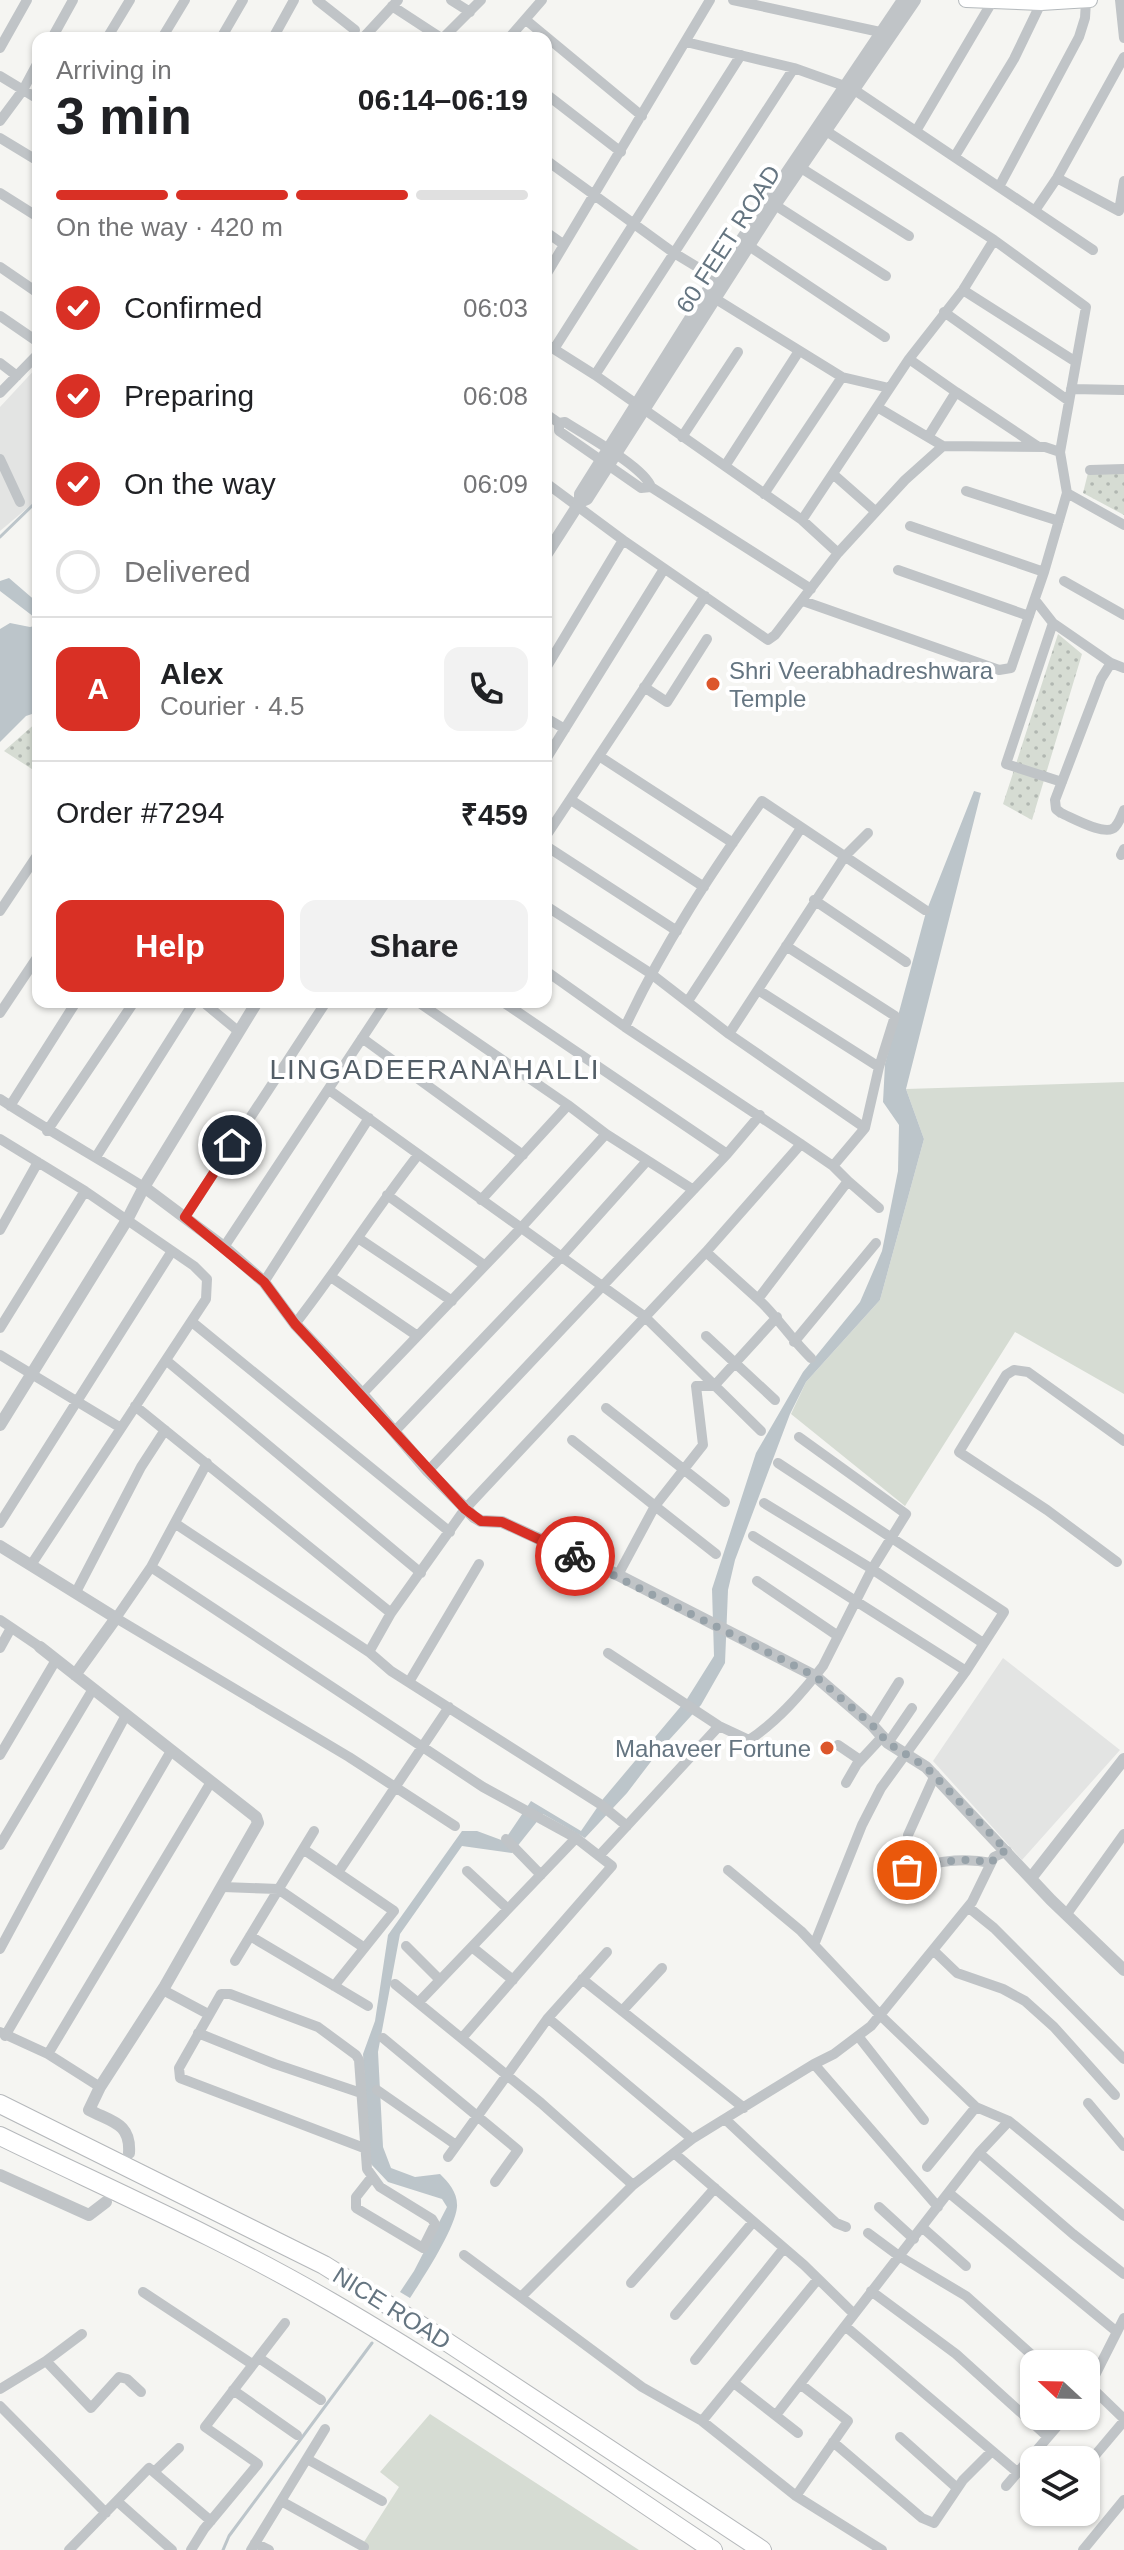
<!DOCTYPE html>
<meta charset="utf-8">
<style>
:root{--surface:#fff;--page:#f2f2f2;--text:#202124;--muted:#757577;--line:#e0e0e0;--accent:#d93025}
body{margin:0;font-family:Helvetica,sans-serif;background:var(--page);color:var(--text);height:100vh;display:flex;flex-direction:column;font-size:30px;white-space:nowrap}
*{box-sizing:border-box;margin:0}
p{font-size:26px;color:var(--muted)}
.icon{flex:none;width:44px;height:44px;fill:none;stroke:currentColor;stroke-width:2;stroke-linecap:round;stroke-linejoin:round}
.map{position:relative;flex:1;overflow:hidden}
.sheet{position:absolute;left:32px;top:32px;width:520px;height:976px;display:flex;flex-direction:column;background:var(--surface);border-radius:16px;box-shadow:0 2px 6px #0004}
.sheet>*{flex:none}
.needle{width:52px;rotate:292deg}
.fabs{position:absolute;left:1020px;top:2350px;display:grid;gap:16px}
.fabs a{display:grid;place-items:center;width:80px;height:80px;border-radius:16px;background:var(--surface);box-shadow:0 2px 6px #0004;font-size:40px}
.pin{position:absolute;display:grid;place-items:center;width:68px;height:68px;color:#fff;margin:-34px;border:4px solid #fff;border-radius:50%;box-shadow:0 2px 8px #0007}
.courier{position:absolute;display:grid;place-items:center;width:80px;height:80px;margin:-40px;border:6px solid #d93025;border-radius:50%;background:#fff;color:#222;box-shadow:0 2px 10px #0007}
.headline em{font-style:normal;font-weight:800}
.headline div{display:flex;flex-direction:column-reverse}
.headline{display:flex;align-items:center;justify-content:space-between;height:136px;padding:0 24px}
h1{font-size:52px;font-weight:800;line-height:60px}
.bar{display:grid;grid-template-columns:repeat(4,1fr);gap:12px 8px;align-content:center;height:96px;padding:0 24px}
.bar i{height:10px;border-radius:6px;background:var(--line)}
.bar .active{background:var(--accent)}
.bar p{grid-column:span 4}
.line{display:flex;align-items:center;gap:20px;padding:0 24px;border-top:2px solid var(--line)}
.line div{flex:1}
.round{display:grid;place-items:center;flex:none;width:84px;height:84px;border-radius:16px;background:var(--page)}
ol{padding:0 24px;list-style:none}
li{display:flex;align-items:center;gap:24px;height:88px}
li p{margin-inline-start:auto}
li .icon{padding:8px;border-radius:50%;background:var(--accent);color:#fff;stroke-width:4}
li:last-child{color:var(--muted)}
li i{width:44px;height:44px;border:4px solid var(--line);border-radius:50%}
.button{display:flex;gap:16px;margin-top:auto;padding:16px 24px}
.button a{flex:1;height:92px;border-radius:16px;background:var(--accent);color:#fff;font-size:32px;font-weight:800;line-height:92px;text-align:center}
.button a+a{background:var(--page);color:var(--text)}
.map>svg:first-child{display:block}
.built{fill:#e3e4e3}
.grass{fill:#d6dcd3}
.park{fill:url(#park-dots)}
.water{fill:#bcc5ca}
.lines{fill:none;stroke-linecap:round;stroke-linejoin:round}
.stream{stroke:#bcc5ca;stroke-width:3}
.secondary-casing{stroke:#b3b8bb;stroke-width:16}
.motorway-casing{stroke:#b5b8bb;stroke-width:20}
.minor{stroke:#c0c4c7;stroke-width:10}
.tertiary{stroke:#c0c4c7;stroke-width:12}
.secondary{stroke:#fff;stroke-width:14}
.motorway{stroke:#fff;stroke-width:18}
.done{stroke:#97a2a9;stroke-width:8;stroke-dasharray:0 14.4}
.route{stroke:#d93025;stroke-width:10}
.poi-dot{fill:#dc562b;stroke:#fff;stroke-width:3}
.labels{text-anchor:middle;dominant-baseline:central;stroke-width:8;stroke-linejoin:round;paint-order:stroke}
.street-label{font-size:24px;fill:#657581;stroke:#fff}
.poi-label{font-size:24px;fill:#657581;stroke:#fff;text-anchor:start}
.quarter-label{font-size:28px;letter-spacing:2px;fill:#535e67;stroke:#fff}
</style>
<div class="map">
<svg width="1124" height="2550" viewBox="0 0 1124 2550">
<defs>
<pattern id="park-dots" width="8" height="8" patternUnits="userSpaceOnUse" patternTransform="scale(2)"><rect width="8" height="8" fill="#d6dcd3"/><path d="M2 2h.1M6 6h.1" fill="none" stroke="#b1b7b1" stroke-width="1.8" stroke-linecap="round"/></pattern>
</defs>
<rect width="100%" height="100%" fill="#f5f5f2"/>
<!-- built -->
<path class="built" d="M38,366V499L0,531V407Z
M1003,1658L1120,1750L1022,1860L933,1761Z"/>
<!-- grass -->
<path class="grass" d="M1124,1082V1394L1015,1332L905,1506L791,1414L806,1382L880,1300L924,1139L906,1089Z
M430,2414L639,2550H366L362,2545L399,2487L380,2472Z"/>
<!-- park -->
<path class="park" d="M1124,472V515L1083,493L1088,473Z
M1058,634L1082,654L1032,820L1003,804Z
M38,721V773L4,751Z"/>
<!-- water -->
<path class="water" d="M9,578L38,603V620L0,591V581Z
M10,623L30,627L38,625V712L26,716L0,742V629Z
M974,791L981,793L906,1089L924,1139L880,1300L806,1382L790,1414L735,1560L728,1590L725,1663L701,1705L659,1751L627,1793L585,1838L543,1814L512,1853L462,1846L400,1934L378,2052L383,2147L391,2168L415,2177L440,2174C449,2183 458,2193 457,2207C455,2229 423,2278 410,2298L400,2292L414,2271L447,2207L442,2199L388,2182L370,2163L363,2054L375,2021L388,1935L462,1831H477L504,1841L531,1801L581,1831L603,1799L687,1699L714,1656L712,1589L756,1453L803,1372L860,1302L882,1251L898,1171L899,1125L883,1102L885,1064L926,912Z"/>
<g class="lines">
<!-- stream -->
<path class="stream" d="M0,537L38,500
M223,2550L229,2536L372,2343"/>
<!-- secondary casing -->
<g class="secondary-casing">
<path id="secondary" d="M966,0L1041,3L1090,0"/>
</g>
<!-- motorway casing -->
<g class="motorway-casing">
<path id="motorway" d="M0,2104L324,2265L444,2340L762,2550
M0,2136C111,2190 225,2240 331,2302C462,2378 587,2466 713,2550"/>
</g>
<!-- minor -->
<path class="minor" d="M317,0L355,30
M451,0L470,12
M733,0L880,32
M1120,0L1124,38
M392,6L441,38
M526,20L642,116
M52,38L73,0
M107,38L130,0
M162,38L185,0
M221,38L243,0
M273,38L294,0
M363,38L398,0
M443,38L481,0
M509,38L542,0
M686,42L794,68L853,89L1093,250
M0,48L27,0
M0,76L38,99
M546,94L621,152
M0,121L23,90L38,62
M916,131L992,2
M0,138L38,161
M955,156L1014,59L1041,3
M546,160L674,253L722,282
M801,168L909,236
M1057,178L1119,211L1124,181
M1000,185L1079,37L1085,18L1086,1
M0,193L38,217
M775,205L886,276
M1036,209L1057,178L1124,57
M546,232L563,244
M749,246L885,337
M0,267L38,293
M546,275L710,0
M963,290L1076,362
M711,296L842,377L889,388
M944,312L1069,401
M0,316L38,342
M546,344L595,375L802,520L838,553
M554,349L741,55
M909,359L956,392L928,437
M0,363L17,376
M595,375L794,68
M1071,389L1124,390
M956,392L1037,446
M0,393L38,354
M877,407L943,446
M546,414L559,423
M682,437L738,352
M0,459L20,502
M725,466L799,351
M1090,470L1124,469
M833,474L875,511
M546,483L623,540L768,640L775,635L838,553L905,480L943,446L1045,447L1060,452
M651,487L641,488L559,431V423L565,422C585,435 644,467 651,487L811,589
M966,491L1059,521
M1067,493L1124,525
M764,494L842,377
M802,520L909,359L963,290L994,240
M910,526L1044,572
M898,570L1029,616
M1064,581L1124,615
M1035,600L1053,623L1006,764L1062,782
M803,601L999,670L1011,668L1044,572L1067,493L1060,452L1086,307L994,240L820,127
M1053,623L1111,663
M546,668L623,540
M1124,668L1111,663L1101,679L1055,800L1056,809L1061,813C1073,818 1106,837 1115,827C1119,823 1122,815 1124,810
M644,687L667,702L707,639
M546,718L565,729
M599,756L733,843
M546,759L664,569
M571,800L704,887
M546,836L705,596
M546,846L677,931
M1121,855L1124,849
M814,900L906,962
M546,906L650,973L729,1034L865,1128
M0,911L38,854
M786,946L895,1016L879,1067L865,1128L833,1166
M546,971L625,1027
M758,990L879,1067
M688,1001L801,828
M203,1002L238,1031
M418,1002L568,1105L606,1134L692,1189
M503,1002L727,1154
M0,1013L38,956
M729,1034L845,856L868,833
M362,1038L523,1155
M329,1090L644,1316L761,1431
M0,1099C47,1130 96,1157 144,1187
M10,1106L76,1002
M47,1131L134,1002
M0,1139L85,1191L194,1266L207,1279L206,1299L31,1565
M96,1157L194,1002
M848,1181L879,1208
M387,1195L484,1265
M481,1200L568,1105
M185,1217L326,1002
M0,1230L38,1162
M358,1238L452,1301
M224,1247L386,1002
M706,1252L758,1299L848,1181L833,1166L801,1144L625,1027C662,947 711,873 762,801L925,910
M331,1277L416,1335
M264,1282L369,1118
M758,1299C778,1317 791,1339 811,1358
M192,1322L450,1532
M295,1324C338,1269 375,1210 418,1155
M0,1328L85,1191
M706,1336L775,1400
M794,1342L876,1243
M0,1355L121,1428
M167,1361L421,1573
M362,1394L520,1229L606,1134
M135,1406L391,1613
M606,1408L725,1502
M394,1432L562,1256L646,1162
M572,1440L655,1506L618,1575
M207,1463L151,1567L116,1618L349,1757L455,1826
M778,1463L1004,1612L966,1671L881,1788L862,1825L814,1945
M428,1471L727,1154L760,1115
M764,1503L872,1569L983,1643
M0,1523L172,1251
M176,1524L369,1652L391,1671L600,1804L627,1826
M753,1536L966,1671
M716,1554L655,1506L703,1445L696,1386H714L777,1317
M1117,1562L1047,1510L959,1452L1006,1375L1014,1370L1028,1372L1124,1441
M151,1567L483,1787L576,1838
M757,1581L838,1636
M76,1592L141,1467L165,1430
M0,1620L40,1647
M0,1648L11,1628
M369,1652L391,1613L465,1509L706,1252L801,1144
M608,1653L719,1726L749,1740C778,1721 802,1693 823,1666L872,1569L906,1514L799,1437
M409,1682L479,1564
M872,1725L899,1682
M888,1743L912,1708
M838,1745L860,1760
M0,1755L56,1660
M846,1783L857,1764L883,1736
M908,1835L935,1775
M506,1839L541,1875
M0,1845L93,1689
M303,1849L394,1911L334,1986
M599,1856L719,1726
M728,1870L801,1931L880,2015L976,2107L1009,2121
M339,1871L449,1707
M467,1871L508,1909
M898,1873C928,1863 960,1856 991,1863
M223,1887L278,1889L363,1947
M968,1907L994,1928L1124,2059
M1066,1915L1124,1834
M250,1936L368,2006
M406,1946L440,1980
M472,1947L513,1980
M0,1949L126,1715
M933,1950L957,1973L1003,1989L1025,2001L1054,2027L1115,2095
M235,1961L314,1831
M582,1979L744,2108
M395,1984L541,2103L633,2185L521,2297
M163,1990L208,2014
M418,2003L576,1838L612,1866L462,2038
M622,2011L662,1968
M548,2018L692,2139
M0,2032L48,2054L100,2087
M198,2033L275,2064L361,2093
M5,2036L171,1751
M858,2036L924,2120
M383,2038L518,2150L495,2182
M48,2054L211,1782
M814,2064L938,2207
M377,2090L456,2145
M1088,2103L1124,2146
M725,2119L836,2223L846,2227
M364,2148L180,2078L179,2068L221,1994H230L318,2027L356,2055L359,2060L367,2169L380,2187L432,2219L435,2224L423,2248L356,2208V2197L371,2178
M674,2153L804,2265L854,2314
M979,2153L1073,2234L1124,2274
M448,2157L548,2018L607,1952
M927,2167L976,2107
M633,2185L692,2139L814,2064L834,2054L871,2026L972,1902L994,1857L1007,1851
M949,2193L1117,2332
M879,2207L914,2239
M923,2228L966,2266
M868,2233L899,2256L966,2296L1042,2364
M464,2255L642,2387L702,2421L796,2496L882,2550
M631,2283L715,2188
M871,2291L956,2354L1048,2437
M143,2292L252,2364
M675,2315L753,2222
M845,2326L1017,2472
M259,2358L321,2400
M695,2360L784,2248
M46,2361L91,2408L119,2377L127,2379L141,2392
M734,2383L798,2433
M1091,2387L1124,2419
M0,2389L46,2361L82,2334
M233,2390L297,2435
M1086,2393L1124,2318
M0,2406L106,2513
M776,2415L979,2153L1009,2121L1124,2216
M702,2421L818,2279
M900,2437L957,2488
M833,2442L922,2518L934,2523L963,2480L992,2451
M307,2459L382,2501
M1086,2466L1124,2421
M155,2471L179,2448
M1006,2486L1066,2416
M796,2496L848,2421L800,2384
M281,2501L364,2547
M118,2502L172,2550
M1041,2520L1048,2512
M255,2543L269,2550
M69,2550L149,2468L211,2521
M191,2550L204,2529L258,2464L205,2427L285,2323
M251,2550L325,2429
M1083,2550L1124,2500"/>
<!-- tertiary -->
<path class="tertiary" d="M580,502V494L715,279L903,0
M546,555L580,502L587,499L775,205L915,0
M144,1187L224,1247L264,1282L295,1324L362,1394L428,1471L474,1517L481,1521L502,1522L618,1575L815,1676L872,1725L888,1743L926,1767L1051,1900L1124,1970
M0,1425L127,1220L144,1187L257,1002
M0,1546L116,1618L75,1675
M40,1647L256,1817L258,1823L165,1986L100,2087L89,2110C112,2122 131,2123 129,2153
M1031,1878L1124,1759
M0,2175L89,2215L106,2202"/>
<!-- secondary -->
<use href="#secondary" class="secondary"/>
<!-- motorway -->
<use href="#motorway" class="motorway"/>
</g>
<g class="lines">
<!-- done -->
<path class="done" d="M575,1556L815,1676L872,1725L888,1743L926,1767L1007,1851L999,1853L991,1863C962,1856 935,1863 907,1870"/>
<!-- route -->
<path class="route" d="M232,1145L185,1217L264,1282L295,1324L465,1509L481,1521L502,1522L575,1556"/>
</g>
<!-- markers -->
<g class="poi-dot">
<circle cx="713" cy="684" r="8"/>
<circle cx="827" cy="1748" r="8"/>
</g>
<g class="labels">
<!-- street labels -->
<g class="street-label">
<text transform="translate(728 239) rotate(-57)">60 FEET ROAD</text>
<text transform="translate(392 2308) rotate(32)">NICE ROAD</text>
</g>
<!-- poi labels -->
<g class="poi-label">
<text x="729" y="670">Shri Veerabhadreshwara<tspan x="729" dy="28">Temple</tspan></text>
<text x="811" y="1748" text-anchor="end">Mahaveer Fortune</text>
</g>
<!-- quarter labels -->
<g class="quarter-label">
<text x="435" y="1069">LINGADEERANAHALLI</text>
</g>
</g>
</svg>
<div class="fabs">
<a><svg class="needle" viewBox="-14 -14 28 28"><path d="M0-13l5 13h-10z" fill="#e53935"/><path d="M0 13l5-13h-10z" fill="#757577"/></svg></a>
<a><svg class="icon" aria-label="layers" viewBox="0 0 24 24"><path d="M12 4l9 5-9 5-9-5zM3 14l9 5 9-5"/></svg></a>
</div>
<div class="pin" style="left:907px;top:1870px;background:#ea580c"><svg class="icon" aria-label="bag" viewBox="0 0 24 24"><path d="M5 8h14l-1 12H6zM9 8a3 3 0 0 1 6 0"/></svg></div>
<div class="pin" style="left:232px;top:1145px;background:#1f2937"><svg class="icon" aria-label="home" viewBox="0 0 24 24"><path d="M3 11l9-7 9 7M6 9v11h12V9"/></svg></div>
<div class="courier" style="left:575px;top:1556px"><svg class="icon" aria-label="bike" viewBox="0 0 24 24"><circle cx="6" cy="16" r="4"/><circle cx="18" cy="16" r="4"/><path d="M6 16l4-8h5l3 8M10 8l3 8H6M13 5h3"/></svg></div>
<section class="sheet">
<div class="headline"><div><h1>3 min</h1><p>Arriving in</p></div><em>06:14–06:19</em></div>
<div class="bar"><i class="active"></i><i class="active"></i><i class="active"></i><i></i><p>On the way · 420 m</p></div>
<ol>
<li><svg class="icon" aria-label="check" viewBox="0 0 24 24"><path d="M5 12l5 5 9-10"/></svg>Confirmed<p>06:03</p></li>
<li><svg class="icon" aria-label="check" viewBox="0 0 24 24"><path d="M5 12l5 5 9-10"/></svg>Preparing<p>06:08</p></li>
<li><svg class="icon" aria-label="check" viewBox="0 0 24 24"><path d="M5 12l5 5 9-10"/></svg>On the way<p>06:09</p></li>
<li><i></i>Delivered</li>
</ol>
<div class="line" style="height:144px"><b class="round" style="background:var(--accent);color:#fff">A</b><div><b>Alex</b><p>Courier · 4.5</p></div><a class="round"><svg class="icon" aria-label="phone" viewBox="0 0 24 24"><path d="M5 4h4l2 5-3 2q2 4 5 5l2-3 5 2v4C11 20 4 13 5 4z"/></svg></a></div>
<div class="line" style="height:104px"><div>Order #7294</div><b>₹459</b></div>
<div class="button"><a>Help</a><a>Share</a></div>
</section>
</div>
